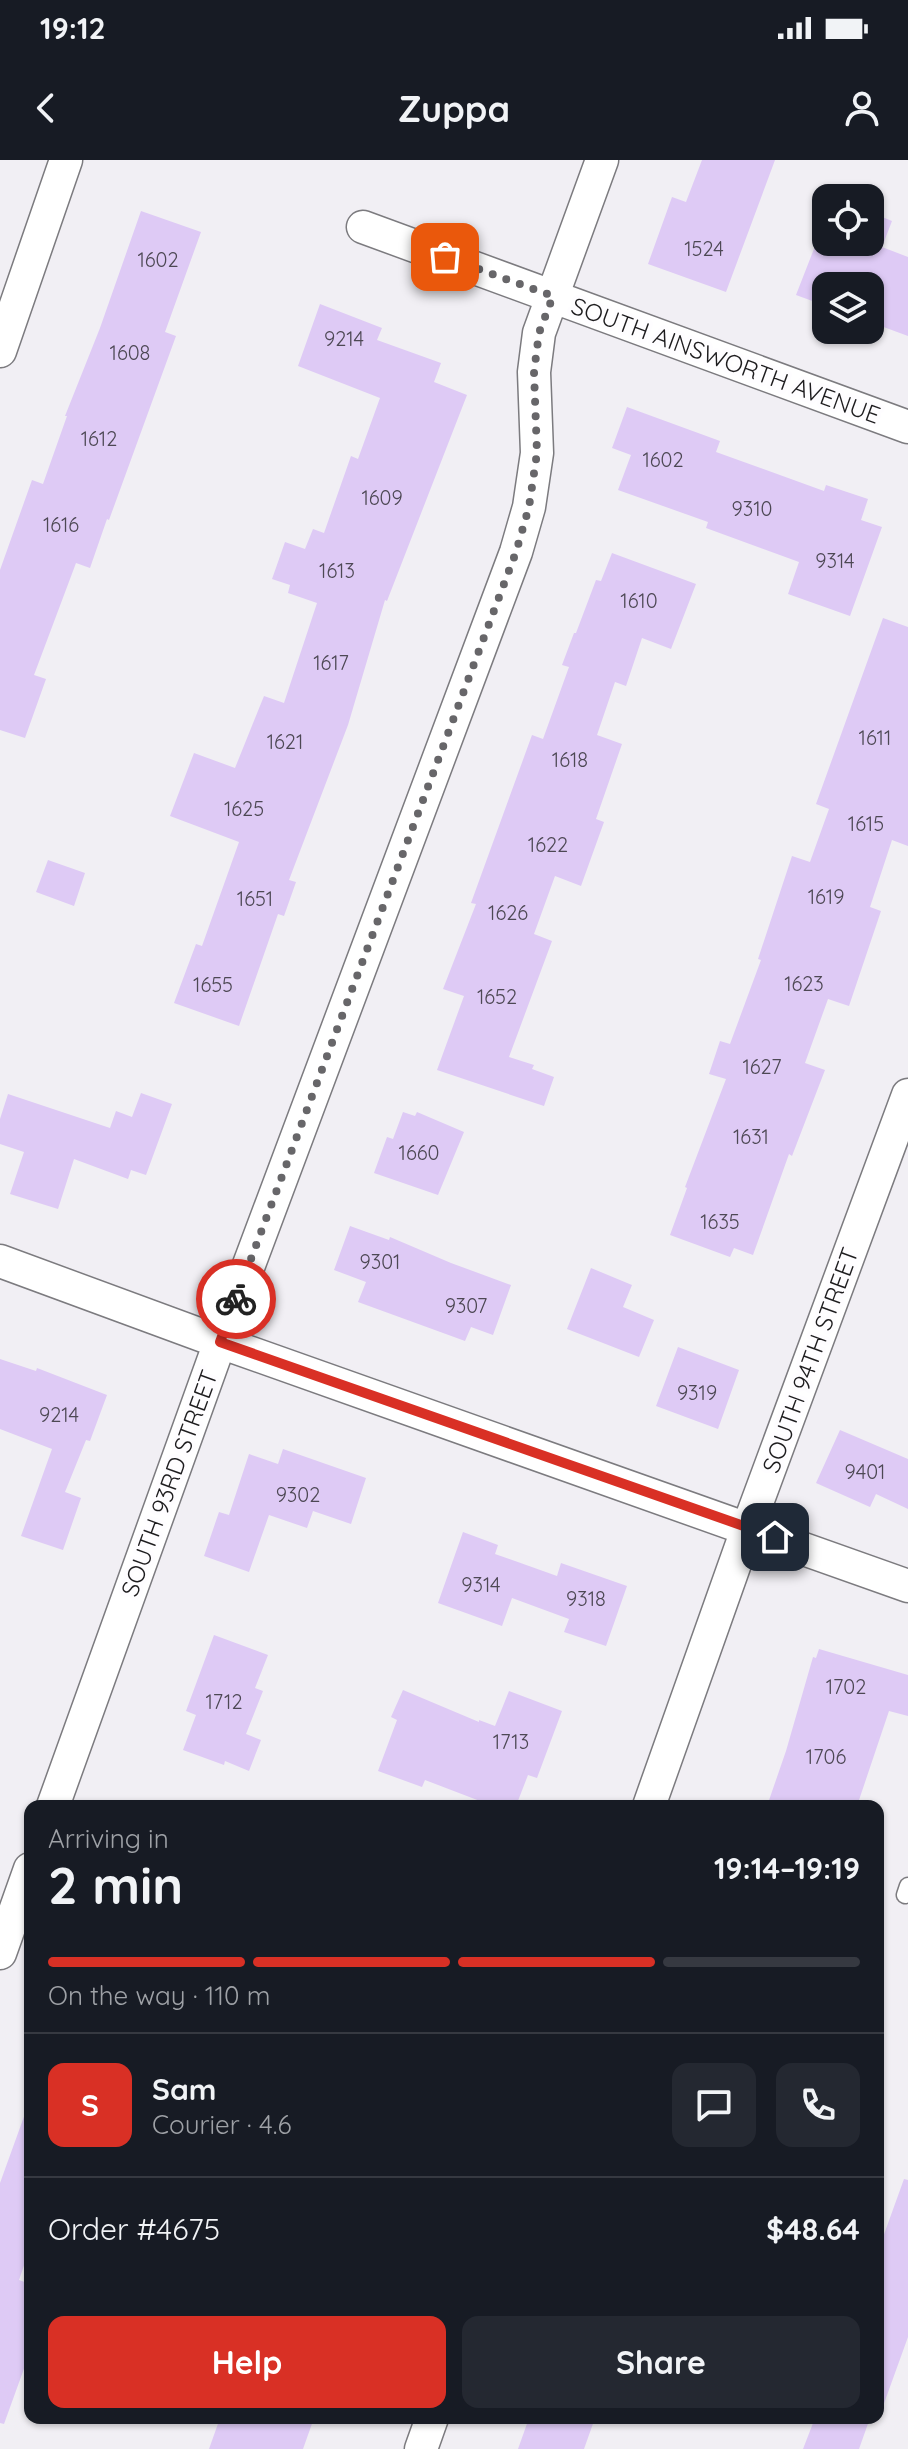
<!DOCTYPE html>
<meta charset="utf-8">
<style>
:root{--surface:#171b24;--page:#242831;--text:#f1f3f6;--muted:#9ea1a6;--line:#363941;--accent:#d93025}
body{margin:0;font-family:Quicksand,sans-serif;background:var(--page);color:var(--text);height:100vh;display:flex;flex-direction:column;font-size:30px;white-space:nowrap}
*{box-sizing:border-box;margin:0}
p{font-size:26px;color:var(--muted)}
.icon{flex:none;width:44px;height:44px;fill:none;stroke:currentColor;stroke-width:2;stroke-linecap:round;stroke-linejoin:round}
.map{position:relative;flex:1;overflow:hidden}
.panel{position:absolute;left:24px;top:1640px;width:860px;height:624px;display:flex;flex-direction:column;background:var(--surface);border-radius:16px;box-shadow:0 2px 6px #0004}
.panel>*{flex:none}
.fabs{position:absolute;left:812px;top:24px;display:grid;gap:16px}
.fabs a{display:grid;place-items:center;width:72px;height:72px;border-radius:16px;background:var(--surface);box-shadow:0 2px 6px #0004;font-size:40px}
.pin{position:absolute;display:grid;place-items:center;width:68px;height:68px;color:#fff;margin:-34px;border-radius:16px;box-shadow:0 4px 12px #0006}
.courier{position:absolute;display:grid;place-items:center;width:80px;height:80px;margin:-40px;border:6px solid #d93025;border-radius:50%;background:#fff;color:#222;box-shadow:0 2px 10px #0007}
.summary em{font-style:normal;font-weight:800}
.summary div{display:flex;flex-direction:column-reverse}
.summary{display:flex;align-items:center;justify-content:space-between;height:136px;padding:0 24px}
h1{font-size:52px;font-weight:800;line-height:60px}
.bar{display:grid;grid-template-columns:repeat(4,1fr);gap:12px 8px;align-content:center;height:96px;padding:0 24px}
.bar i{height:10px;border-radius:6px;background:var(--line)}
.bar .selected{background:var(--accent)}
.bar p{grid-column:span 4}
.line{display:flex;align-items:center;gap:20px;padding:0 24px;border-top:2px solid var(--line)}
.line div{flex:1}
.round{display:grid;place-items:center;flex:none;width:84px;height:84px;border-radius:16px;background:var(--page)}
.action{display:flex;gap:16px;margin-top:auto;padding:16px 24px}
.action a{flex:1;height:92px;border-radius:16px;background:var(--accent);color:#fff;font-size:32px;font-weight:800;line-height:92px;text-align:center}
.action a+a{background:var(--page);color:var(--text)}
.status{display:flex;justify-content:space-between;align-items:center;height:56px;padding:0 40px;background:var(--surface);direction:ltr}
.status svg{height:22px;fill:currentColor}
header{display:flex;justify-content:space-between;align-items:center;height:104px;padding:0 24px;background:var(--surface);font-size:36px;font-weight:800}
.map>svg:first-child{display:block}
.building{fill:#decaf5}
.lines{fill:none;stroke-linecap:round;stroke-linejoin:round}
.service-casing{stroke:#7c7b7f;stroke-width:19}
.minor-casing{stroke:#7c7b7f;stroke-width:35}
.service{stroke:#fff;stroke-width:16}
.minor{stroke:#fff;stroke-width:32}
.done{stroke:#676669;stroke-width:8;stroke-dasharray:0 14.4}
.route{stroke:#d93025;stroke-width:10}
.labels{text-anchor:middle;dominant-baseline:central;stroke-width:8;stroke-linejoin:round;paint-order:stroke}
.number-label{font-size:20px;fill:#4d4854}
.street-label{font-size:24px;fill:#1d1c1e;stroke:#fefdff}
</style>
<div class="status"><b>19:12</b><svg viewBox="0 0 49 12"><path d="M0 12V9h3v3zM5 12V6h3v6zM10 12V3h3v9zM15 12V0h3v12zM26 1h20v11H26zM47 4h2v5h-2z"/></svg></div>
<header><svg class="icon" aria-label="back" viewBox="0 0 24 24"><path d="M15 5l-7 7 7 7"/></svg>Zuppa<svg class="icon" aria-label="person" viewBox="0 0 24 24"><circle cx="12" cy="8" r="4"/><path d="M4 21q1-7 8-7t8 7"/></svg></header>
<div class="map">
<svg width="908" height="2289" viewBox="0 0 908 2289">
<rect width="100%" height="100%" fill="#f1eff4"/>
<!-- building -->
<path class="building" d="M702,0H775L726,132L648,104L672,37L686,42Z
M141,51L201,72L165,172L176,176L109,360L107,359L90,408L76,403L34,515L46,519L25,578L0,570V410L32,320L43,324L67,256H65L100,168Z
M870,52L892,61L882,87L908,97V176L870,162V126H826V146L796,135L826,58V82H870Z
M320,144L382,168L377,180L441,203L434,222L467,235L387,441L385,440L348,565L289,720L296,722L284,756L278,754L239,866L174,843L196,784L202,786L239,682L170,656L194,593L235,608L264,536L284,543L317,443L288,433L290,425L272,419L285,382L305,389L313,369L324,373L351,296L358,299L380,238L298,206Z
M627,247L720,281L716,292L824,331L826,325L868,339L861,360L882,367L850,456L788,434L799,402L706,368L708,362L618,330L631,295L612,288Z
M612,393L696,424L671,489L642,478L626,526L615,522L597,575L622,584L596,659L604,662L581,726L555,716L534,774L552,781L509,897L534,905L532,909L554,917L544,946L437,910L464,836L443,829L476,744L471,743L532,575L543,579L569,507L562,505L574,473H576L596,420L601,421Z
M883,458L908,467V686L892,680L870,747L881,751L849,846L828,839L805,903L825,910L792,996L789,994L753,1095L734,1088L730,1097L670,1075L687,1028L685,1027L726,919L709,914L720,881L730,884L761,800L758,799L792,696L810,702L829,649L816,644Z
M48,700L85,713L74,746L36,732Z
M141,933L172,944L146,1015L131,1010L128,1019L74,999L58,1049L10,1034L24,992L0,984V959L8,934L110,968L116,951L132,957Z
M403,952L415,956L417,952L464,972L438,1035L374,1013L387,977L393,979Z
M350,1066L389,1080L390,1077L451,1103L511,1125L493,1175L471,1167L465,1181L358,1142L366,1122L334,1110Z
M591,1108L632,1125L623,1147L654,1160L639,1197L567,1169Z
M678,1187L739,1210L718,1269L656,1246Z
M0,1199L36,1211L37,1208L107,1235L90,1281L86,1280L65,1332L81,1338L63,1390L21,1376L52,1289L0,1269Z
M840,1270L908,1299V1349L876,1334L870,1347L816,1323Z
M283,1289L366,1318L351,1364L313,1351L307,1368L269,1355L249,1412L204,1396L219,1352L229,1355L249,1294L278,1304Z
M463,1372L498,1385L495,1394L557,1416L561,1403L627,1426L606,1486L564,1472L569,1459L512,1438L502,1466L438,1443Z
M214,1475L268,1495L255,1528L263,1531L246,1574L261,1580L249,1611L225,1601L224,1605L183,1590L196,1555L186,1551Z
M819,1489L908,1515V1556L889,1551L857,1646H767L786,1591L813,1497L816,1498Z
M403,1530L479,1562V1560L495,1566L509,1531L562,1551L537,1618L528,1615L516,1646H493L425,1620L422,1627L378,1611L397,1560L391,1557Z
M26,1951H30V2088L19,2120L30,2124V2192L4,2264L0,2263V2023Z
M904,2019L908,2020V2177L882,2249H878V2091Z
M220,2258H314L303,2289H209Z
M529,2258H595L584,2289H518Z
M815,2258H870L859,2289H803Z"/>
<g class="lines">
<!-- service casing -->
<g class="service-casing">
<path id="service" d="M905,1735L908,1726"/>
</g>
<!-- minor casing -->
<g class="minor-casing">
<path id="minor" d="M363,67L908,267
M0,191L66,0
M0,1101L220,1182L908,1426
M53,1646L220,1182L516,392L529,347L537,293L534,212L539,173L602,0
M649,1646L748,1367L908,935
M0,1793L30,1709
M421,2289L432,2258"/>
</g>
<!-- service -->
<use href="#service" class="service"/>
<!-- minor -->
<use href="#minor" class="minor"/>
</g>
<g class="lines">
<!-- done -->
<path class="done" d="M236,1139L516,392L529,347L537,293L534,212L539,173L553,136L445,97"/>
<!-- route -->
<path class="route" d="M236,1139L220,1182L775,1377"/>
</g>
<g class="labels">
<!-- number labels -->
<g class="number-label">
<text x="704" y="88">1524</text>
<text x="158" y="99">1602</text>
<text x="344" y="178">9214</text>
<text x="130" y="192">1608</text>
<text x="99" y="278">1612</text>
<text x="663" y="299">1602</text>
<text x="382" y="337">1609</text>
<text x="752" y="348">9310</text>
<text x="61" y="364">1616</text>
<text x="835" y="400">9314</text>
<text x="337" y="410">1613</text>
<text x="639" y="440">1610</text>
<text x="331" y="502">1617</text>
<text x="875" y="577">1611</text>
<text x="285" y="581">1621</text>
<text x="570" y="599">1618</text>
<text x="244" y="648">1625</text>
<text x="866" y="663">1615</text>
<text x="548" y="684">1622</text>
<text x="826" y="736">1619</text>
<text x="255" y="738">1651</text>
<text x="508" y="752">1626</text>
<text x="804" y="823">1623</text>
<text x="213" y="824">1655</text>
<text x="497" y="836">1652</text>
<text x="762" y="906">1627</text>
<text x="751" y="976">1631</text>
<text x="419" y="992">1660</text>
<text x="720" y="1061">1635</text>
<text x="380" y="1101">9301</text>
<text x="466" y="1145">9307</text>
<text x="697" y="1232">9319</text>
<text x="59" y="1254">9214</text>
<text x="865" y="1311">9401</text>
<text x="298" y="1334">9302</text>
<text x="481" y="1424">9314</text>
<text x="586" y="1438">9318</text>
<text x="846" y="1526">1702</text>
<text x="224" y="1541">1712</text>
<text x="511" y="1581">1713</text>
<text x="826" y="1596">1706</text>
</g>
<!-- street labels -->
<g class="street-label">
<text transform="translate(726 200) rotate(20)">SOUTH AINSWORTH AVENUE</text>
<text transform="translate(810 1200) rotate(-70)">SOUTH 94TH STREET</text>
<text transform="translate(169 1323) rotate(-70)">SOUTH 93RD STREET</text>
</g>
</g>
</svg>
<div class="fabs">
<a><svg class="icon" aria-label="locate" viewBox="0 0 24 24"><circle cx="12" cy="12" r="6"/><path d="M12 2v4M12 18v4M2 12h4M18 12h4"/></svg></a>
<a><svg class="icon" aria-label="layers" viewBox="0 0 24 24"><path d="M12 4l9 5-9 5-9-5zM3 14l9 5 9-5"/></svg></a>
</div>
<div class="pin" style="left:445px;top:97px;background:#ea580c"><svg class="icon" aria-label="bag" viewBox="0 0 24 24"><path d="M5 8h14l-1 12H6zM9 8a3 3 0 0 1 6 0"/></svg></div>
<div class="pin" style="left:775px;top:1377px;background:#1f2937"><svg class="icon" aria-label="home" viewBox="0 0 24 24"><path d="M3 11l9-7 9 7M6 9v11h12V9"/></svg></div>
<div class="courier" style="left:236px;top:1139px"><svg class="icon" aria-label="bike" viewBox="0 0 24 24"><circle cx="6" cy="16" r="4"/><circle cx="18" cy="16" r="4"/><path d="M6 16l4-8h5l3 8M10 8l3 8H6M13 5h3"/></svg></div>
<section class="panel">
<div class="summary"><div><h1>2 min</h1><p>Arriving in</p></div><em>19:14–19:19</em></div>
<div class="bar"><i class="selected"></i><i class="selected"></i><i class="selected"></i><i></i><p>On the way · 110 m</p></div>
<div class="line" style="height:144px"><b class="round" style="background:var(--accent);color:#fff">S</b><div><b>Sam</b><p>Courier · 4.6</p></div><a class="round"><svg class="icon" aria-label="chat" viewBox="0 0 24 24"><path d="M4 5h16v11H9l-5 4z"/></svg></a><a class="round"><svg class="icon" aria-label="phone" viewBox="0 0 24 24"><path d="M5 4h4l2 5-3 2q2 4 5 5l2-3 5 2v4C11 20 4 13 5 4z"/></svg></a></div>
<div class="line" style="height:104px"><div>Order #4675</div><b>$48.64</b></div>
<div class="action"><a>Help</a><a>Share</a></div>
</section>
</div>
